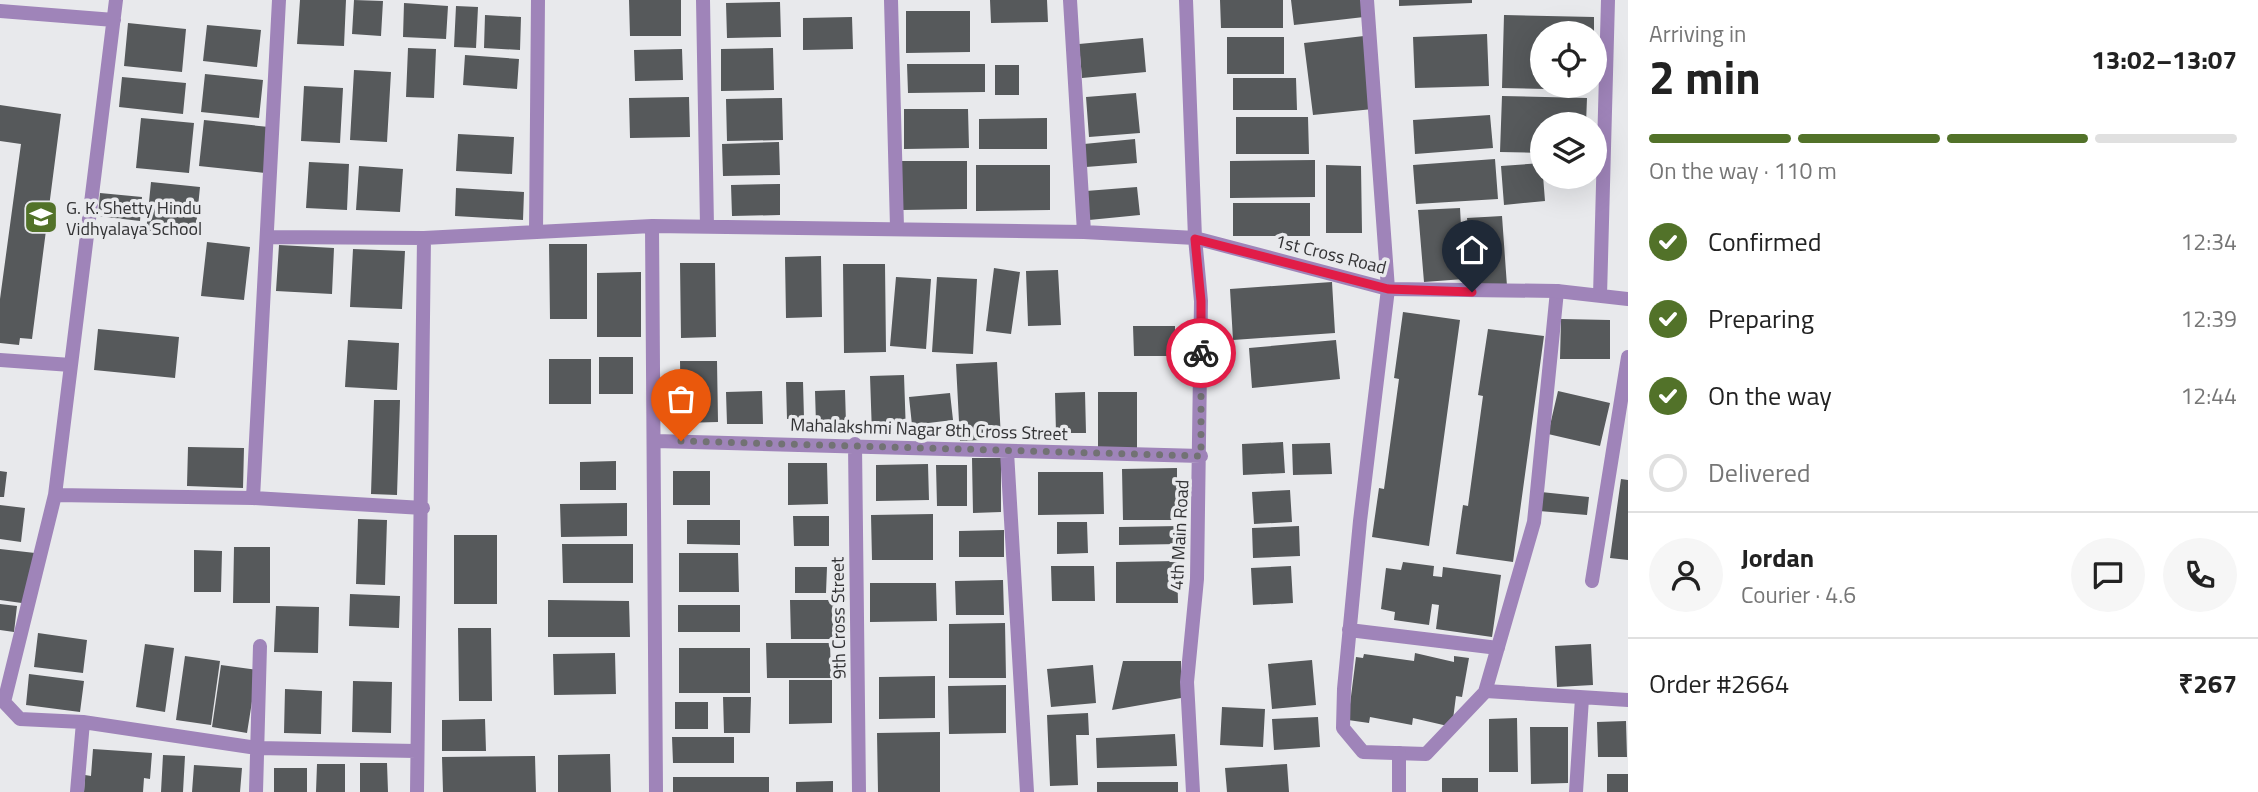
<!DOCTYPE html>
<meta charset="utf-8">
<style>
:root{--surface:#fff;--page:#f6f6f6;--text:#222;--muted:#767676;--line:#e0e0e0;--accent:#527229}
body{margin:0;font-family:"Titillium Web",sans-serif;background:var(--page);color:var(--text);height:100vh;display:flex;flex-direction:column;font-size:26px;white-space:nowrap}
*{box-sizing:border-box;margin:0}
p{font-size:23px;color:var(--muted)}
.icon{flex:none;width:38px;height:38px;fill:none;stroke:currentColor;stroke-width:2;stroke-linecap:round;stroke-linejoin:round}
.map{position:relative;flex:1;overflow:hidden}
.details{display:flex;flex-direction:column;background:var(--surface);width:630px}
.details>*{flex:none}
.buttons{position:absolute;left:1530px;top:21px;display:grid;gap:14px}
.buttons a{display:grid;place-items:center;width:77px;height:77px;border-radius:50%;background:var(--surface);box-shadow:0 7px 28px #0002;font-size:35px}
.pin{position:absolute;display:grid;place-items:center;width:60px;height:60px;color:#fff;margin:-72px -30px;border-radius:50% 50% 50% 0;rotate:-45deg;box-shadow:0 0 7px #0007}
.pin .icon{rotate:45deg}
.courier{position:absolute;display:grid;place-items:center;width:70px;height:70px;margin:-35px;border:5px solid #e11d48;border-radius:50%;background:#fff;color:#222;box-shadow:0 2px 9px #0007}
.head em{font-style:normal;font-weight:700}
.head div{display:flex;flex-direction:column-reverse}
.head{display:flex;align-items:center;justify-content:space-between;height:119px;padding:0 21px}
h1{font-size:46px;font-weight:700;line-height:52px}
.bar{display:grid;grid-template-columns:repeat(4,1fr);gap:10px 7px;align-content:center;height:84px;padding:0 21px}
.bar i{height:9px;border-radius:5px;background:var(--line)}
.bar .active{background:var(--accent)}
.bar p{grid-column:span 4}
.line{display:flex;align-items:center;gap:18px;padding:0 21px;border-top:2px solid var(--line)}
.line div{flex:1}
.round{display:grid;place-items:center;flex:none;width:74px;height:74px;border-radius:37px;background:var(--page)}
ol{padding:0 21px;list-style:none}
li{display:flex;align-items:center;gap:21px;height:77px}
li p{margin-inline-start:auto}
li .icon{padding:7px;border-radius:50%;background:var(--accent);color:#fff;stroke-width:4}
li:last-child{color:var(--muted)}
li i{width:38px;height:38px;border:4px solid var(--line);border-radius:50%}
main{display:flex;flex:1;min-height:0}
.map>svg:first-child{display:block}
.building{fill:#56595b}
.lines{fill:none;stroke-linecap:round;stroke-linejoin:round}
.service{stroke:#9f84b9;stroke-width:14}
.minor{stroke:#9f84b9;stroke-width:14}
.done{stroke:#727274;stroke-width:7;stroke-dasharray:0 12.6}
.route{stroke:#e11d48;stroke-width:9}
.labels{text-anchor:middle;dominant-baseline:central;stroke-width:7;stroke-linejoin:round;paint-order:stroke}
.poi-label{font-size:18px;fill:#323234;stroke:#e8e9ec;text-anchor:start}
.street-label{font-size:18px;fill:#323234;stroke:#e8e9ec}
</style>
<main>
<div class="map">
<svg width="1628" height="792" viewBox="0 0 1628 792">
<rect width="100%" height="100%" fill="#e8e9ec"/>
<!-- building -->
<path class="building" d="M300,0H346L344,46L297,44Z
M354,0L383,1L381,36L352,34Z
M629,0H681V36H630Z
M990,0H1047L1048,22L991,23Z
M1220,0H1283V28H1221Z
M1291,0H1362L1364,17L1294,25Z
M1399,0H1472V3L1399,6Z
M780,2L781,37L727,38L726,3Z
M404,3L448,6L446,39L403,37Z
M456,6L478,7L476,48L454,47Z
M906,11H970V52L906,53Z
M485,15L521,17L520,50L484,48Z
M1504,15L1594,17V33H1542V86H1592V90L1502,88Z
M852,17L853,49L803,50V18Z
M128,23L186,29L182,72L124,66Z
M207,25L261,30L257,67L203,61Z
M1487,34L1489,86L1415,88L1413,37Z
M1364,36L1373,109L1313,115L1304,43Z
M1227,37H1284V74H1227Z
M1143,38L1146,72L1082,78L1079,44Z
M408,48L436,49L434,98L406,97Z
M773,48L774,90L721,91V49Z
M682,49L683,80L635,81L634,50Z
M465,55L519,59L517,89L463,85Z
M907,64H985V92L908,93Z
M995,65H1019V95H995Z
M354,70L391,72L387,142L350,140Z
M205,74L263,80L259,118L201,112Z
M122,77L186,83L183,114L119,107Z
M1233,78H1296L1297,110H1233Z
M304,86L343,88L340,143L301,141Z
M1136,93L1140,133L1089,137L1086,97Z
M1502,96L1587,98L1586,124H1542V153L1500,152Z
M689,97L690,137L630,138L629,98Z
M782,98L783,140L727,141L726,99Z
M0,105L61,114L32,339L20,338L19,345L0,343V299L21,144L0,141Z
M904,109H968L969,148L904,149Z
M1490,115L1493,148L1415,154L1413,120Z
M1236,117H1308L1309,154H1236Z
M141,118L194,123L189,173L136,168Z
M1047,118V149H979V119Z
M204,120L269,127L265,173L199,166Z
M458,134L514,137L512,174L456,171Z
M1135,139L1137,163L1086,167L1084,144Z
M779,142L780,175L723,176L722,144Z
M1495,159L1498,199L1416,204L1413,165Z
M1315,160V197L1230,198V161Z
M902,161H967V209L902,210Z
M309,162L349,164L347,210L306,208Z
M1542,163L1545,201L1504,205L1501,166Z
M976,165H1050V210L976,211Z
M1326,165L1361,166L1362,233H1326Z
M359,166L403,169L400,212L356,210Z
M151,182L200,187L195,237L146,232Z
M780,184V215L732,216L731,185Z
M1137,187L1140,215L1089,220L1086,191Z
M456,188L524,192L523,220L455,216Z
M100,193L142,197L140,221L98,216Z
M1233,203H1310V236H1233Z
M1460,208L1464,279L1424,282L1418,210Z
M1502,216L1507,286L1473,289L1467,218Z
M207,242L250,247L244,300L201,296Z
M549,244H587V319H550Z
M279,245L334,248L332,294L276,291Z
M353,249L405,251L402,309L350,307Z
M821,256L822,317L786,318L785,257Z
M680,263H715L716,337L681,338Z
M843,264H885L886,352L844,353Z
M994,268L1020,272L1011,334L986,331Z
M1058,270L1061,325L1028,326L1026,271Z
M641,272V337H597V273Z
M896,277L931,279L926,349L890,346Z
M937,277L977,279L973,354L932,352Z
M1332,282L1335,333L1233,340L1230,289Z
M1403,312L1460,320L1429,546L1372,537L1379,488L1384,489L1399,379L1394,378Z
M1561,319L1610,320V359H1560Z
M1133,326H1175V356H1134Z
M98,329L179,337L175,378L94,370Z
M1488,329L1544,336L1513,562L1456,554L1463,505L1468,506L1483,396L1478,395Z
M348,340L399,343L397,390L345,387Z
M1336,340L1340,379L1252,388L1249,348Z
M599,357H633V394H599Z
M549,359H591V404H549Z
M680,361H717L718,422L681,423Z
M997,362L1001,439L960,441L956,364Z
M904,375L906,434H872L870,376Z
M786,382H803L804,418L787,419Z
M845,390L846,424H816L815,391Z
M762,391L763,424H727L726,392Z
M1558,391L1610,403L1600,446L1548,434Z
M1085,392L1086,433H1056L1055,393Z
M1098,392H1137V449H1098Z
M950,393L953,420L912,425L909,397Z
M374,400H400L397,495L371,494Z
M1283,442L1285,473L1243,475L1242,444Z
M1330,443L1332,474L1293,475L1292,444Z
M188,447L244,448L243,488L187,486Z
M972,458H1001V512L973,513Z
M616,461V490H580V462Z
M788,463H827L828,504L788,505Z
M928,464L929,500L876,501V465Z
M936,465H967V506H937Z
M1177,468V520H1123L1122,469Z
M0,471L7,472L4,497H0Z
M673,471H710V505H673Z
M1038,472H1103L1104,514L1038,515Z
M1621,479L1628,480V560L1610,558Z
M1290,490L1292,522L1254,524L1252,492Z
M1541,492L1589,497L1587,515L1539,511Z
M627,503V536L561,537L560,504Z
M0,505L25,508L21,542L0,539Z
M933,514V560H872L871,515Z
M793,516H829V546H794Z
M358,519L387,520L385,585L356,584Z
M687,520H740V545L687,544Z
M1057,522H1087L1088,553L1057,554Z
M1180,526V544L1119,545V527Z
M1299,526L1300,556L1253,558L1252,528Z
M1004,530V557H959V531Z
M454,535H497V604H454Z
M562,544H633V583H563Z
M234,547H270V603H233Z
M0,549L35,553L29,604L0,600Z
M194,550L222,551L221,592H194Z
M679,553H738L739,592H679Z
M1177,561L1178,603H1116V562Z
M1403,562L1434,566L1433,576L1442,577L1443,567L1501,575L1492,637L1436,629L1439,605L1432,604L1429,625L1394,620L1395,612L1381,609L1386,568L1401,570Z
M1051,566H1094L1095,601H1052Z
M1291,566L1293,603L1253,605L1251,568Z
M795,567H827L826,593H795Z
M1003,580L1004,615H956L955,581Z
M870,583H936L937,621L870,622Z
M350,594L400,596L399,628L349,626Z
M548,600L629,601L630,637H548Z
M790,600H834L835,639H791Z
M0,604L17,606L14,632L0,630Z
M678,605H740V632H678Z
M276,606L319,607L318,653L274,652Z
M1005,623L1006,678H949V624Z
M458,628H491L492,701H459Z
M38,633L87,640L83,673L34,667Z
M766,643H830L831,678H767Z
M145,644L174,648L165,712L136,707Z
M1591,644L1593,685L1557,687L1555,646Z
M679,648H750V693H679Z
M615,653L616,694L554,695L553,654Z
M1415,653L1454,662V656L1469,658L1462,697L1456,696L1452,727L1413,718L1412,725L1370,717L1369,723L1348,720L1356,657L1363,658L1364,654L1414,661Z
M185,656L220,661L211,725L176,720Z
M1312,660L1316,705L1272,709L1268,664Z
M1123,661H1181V698L1112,710Z
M221,665L257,670L247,733L212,727Z
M1093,665L1096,703L1051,707L1047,669Z
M29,674L84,681L80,712L26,705Z
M935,676V718L879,719V677Z
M789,680H832V723L789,724Z
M353,681L392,682L391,733L352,732Z
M1006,685V733L949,734L948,686Z
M285,689L322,691L321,734L284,733Z
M723,697H751L750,733H724Z
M675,702H708V729H675Z
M1222,707L1265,709L1263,747L1220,745Z
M1088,713L1089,735H1076L1078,785L1050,786L1047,715Z
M1318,717L1320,747L1274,750L1272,719Z
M1517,718L1518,772H1489V719Z
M485,719L486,751H442V720Z
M1626,721L1627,757H1598L1597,722Z
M1530,727H1568V783L1531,784Z
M940,732V792H878L877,733Z
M1175,734L1177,766L1097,768L1096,738Z
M672,737H734V763H673Z
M93,749L152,753L150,779L144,778L143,792H84L85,775L91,776Z
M610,754L611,792H558V755Z
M163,755L185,756L183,792H161Z
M535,756L536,792H443L442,757Z
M360,763H387L388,792H360Z
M317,764H345V792H316Z
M1287,764L1289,792H1227L1225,768Z
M194,765L242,768L240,792H192Z
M274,768H307V792H274Z
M1607,774H1628V792H1607Z
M673,777H769V792H673Z
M1442,778H1478V792H1442Z
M833,781V792H796V782Z
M1097,782H1178V792H1097Z"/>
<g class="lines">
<!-- service -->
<path class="service" d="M1388,289L1360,521L1344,689L1343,728L1363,752L1426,754L1485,692L1534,522L1557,291
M1349,630L1498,648"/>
<!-- minor -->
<path class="minor" d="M116,0L55,495L4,702L20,719L83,722L257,748L416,751
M703,0L707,226
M891,0L897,227
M1070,0L1084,232
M1186,0L1195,238L1201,301L1197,579L1187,682L1193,792
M1367,0L1388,289
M0,11L114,20
M652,226L656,792
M536,232L538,0
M267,237L424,238L652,226L1084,232L1195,238L1388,289L1557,291L1628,299
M1600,296L1608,0
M0,360L71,365
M656,441L1201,456
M855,444L859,792
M1007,452L1027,792
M55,495L253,498L423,508
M253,498L279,0
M1592,581L1628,357
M1486,691L1628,700
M77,792L83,722
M256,792L260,646
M417,792L424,238
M1399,792V753
M1576,792L1582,698"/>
</g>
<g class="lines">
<!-- done -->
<path class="done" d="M681,441L1201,456V353"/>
<!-- route -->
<path class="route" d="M1201,353V301L1195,239L1388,289L1472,292"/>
</g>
<!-- icons -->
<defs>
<g id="school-square" transform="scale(1.75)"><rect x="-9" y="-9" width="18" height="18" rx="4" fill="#527229" stroke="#e8e9ec"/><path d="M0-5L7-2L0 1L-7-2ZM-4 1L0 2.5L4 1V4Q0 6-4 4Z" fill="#fff"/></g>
</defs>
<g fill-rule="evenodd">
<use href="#school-square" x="41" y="217"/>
</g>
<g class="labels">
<!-- poi labels -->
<g class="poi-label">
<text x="66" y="207">G. K. Shetty Hindu<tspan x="66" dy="21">Vidhyalaya School</tspan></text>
</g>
<!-- street labels -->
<g class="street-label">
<text transform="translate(1331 254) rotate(14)">1st Cross Road</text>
<text transform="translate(929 429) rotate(2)">Mahalakshmi Nagar 8th Cross Street</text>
<text transform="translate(1179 535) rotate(-87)">4th Main Road</text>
<text transform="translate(838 618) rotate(-91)">9th Cross Street</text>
</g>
</g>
</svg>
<div class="buttons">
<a><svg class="icon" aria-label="locate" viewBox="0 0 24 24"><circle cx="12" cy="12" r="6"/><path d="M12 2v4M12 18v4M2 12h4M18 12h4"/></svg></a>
<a><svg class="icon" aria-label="layers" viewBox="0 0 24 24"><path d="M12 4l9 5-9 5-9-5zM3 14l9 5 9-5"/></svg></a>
</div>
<div class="pin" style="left:681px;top:441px;background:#ea580c"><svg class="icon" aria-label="bag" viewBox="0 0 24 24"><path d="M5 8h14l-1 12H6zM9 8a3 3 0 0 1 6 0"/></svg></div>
<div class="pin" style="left:1472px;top:292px;background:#1f2937"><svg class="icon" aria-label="home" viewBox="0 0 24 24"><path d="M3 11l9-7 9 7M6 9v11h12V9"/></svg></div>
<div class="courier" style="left:1201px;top:353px"><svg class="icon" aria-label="bike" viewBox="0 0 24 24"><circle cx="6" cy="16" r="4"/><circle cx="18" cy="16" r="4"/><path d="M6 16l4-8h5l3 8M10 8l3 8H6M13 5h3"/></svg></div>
</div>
<section class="details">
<div class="head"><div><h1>2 min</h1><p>Arriving in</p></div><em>13:02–13:07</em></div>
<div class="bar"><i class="active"></i><i class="active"></i><i class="active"></i><i></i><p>On the way · 110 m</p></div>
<ol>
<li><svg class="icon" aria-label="check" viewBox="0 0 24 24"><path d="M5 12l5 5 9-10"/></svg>Confirmed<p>12:34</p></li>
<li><svg class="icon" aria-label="check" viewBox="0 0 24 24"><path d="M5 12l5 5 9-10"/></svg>Preparing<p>12:39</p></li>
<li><svg class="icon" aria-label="check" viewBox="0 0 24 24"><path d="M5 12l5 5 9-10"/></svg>On the way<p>12:44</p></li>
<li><i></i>Delivered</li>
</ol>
<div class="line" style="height:126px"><a class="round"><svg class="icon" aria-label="person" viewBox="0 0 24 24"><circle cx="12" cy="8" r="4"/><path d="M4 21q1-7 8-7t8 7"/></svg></a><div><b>Jordan</b><p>Courier · 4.6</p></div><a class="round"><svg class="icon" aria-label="chat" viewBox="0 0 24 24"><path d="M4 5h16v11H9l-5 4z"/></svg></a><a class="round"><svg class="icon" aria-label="phone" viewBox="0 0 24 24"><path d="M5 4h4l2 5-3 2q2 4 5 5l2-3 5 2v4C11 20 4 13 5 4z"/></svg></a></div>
<div class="line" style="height:91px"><div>Order #2664</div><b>₹267</b></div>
</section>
</main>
